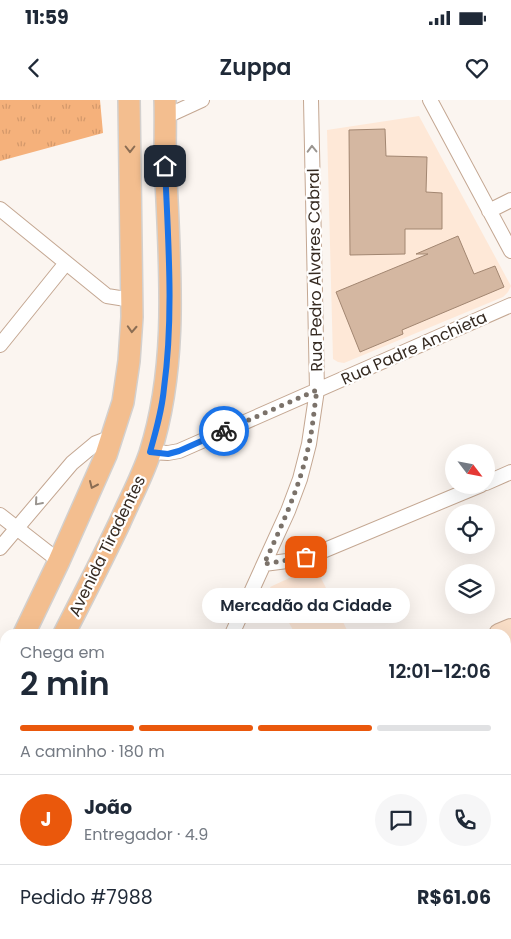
<!DOCTYPE html>
<html lang="pt">
<meta charset="utf-8">
<style>
:root{--surface:#fff;--page:#f6f6f7;--text:#1f2937;--muted:#747a83;--line:#e0e1e3;--accent:#ea580c}
body{margin:0;font-family:Poppins,sans-serif;background:var(--page);color:var(--text);height:100vh;display:flex;flex-direction:column;font-size:19px;white-space:nowrap}
*{box-sizing:border-box;margin:0}
p{font-size:16px;color:var(--muted)}
.icon{flex:none;width:28px;height:28px;fill:none;stroke:currentColor;stroke-width:2;stroke-linecap:round;stroke-linejoin:round}
.map{position:relative;flex:1;overflow:hidden}
.panel{position:absolute;left:0px;top:529px;width:511px;height:311px;display:flex;flex-direction:column;background:var(--surface);border-radius:15px 15px 0 0;box-shadow:0 5px 20px #0002}
.panel>*{flex:none}
.needle{width:32px;rotate:122deg}
.tools{position:absolute;left:445px;top:344px;display:grid;gap:10px}
.tools a{display:grid;place-items:center;width:50px;height:50px;border-radius:50%;background:var(--surface);box-shadow:0 5px 20px #0002;font-size:25px}
.pin{position:absolute;display:grid;place-items:center;width:42px;height:42px;color:#fff;margin:-21px;border-radius:10px;box-shadow:0 2px 8px #0006}
.courier{position:absolute;display:grid;place-items:center;width:50px;height:50px;margin:-25px;border:4px solid #1a73e8;border-radius:50%;background:#fff;color:#222;box-shadow:0 1px 6px #0007}
.bubble{position:absolute;height:35px;border-radius:18px;background:var(--surface);box-shadow:0 5px 20px #0002;font-size:16px;font-weight:600;line-height:35px;text-align:center}
.overview em{font-style:normal;font-weight:600}
.overview div{display:flex;flex-direction:column-reverse}
.overview{display:flex;align-items:center;justify-content:space-between;height:85px;padding:0 20px}
h1{font-size:32px;font-weight:600;line-height:38px}
.bar{display:grid;grid-template-columns:repeat(4,1fr);gap:8px 5px;align-content:center;height:60px;padding:0 20px}
.bar i{height:6px;border-radius:4px;background:var(--line)}
.bar .on{background:var(--accent)}
.bar p{grid-column:span 4}
.line{display:flex;align-items:center;gap:12px;padding:0 20px;border-top:1px solid var(--line)}
.line div{flex:1}
.round{display:grid;place-items:center;flex:none;width:52px;height:52px;border-radius:26px;background:var(--page)}
.status{display:flex;justify-content:space-between;align-items:center;height:35px;padding:0 25px;background:var(--surface);direction:ltr}
.status svg{height:14px;fill:currentColor}
header{display:flex;justify-content:space-between;align-items:center;height:65px;padding:0 20px;background:var(--surface);font-size:22px;font-weight:600}
.map>svg:first-child{display:block}
.built{fill:#fee8d7}
.park{fill:url(#park-tufts)}
.building{fill:#d4b7a1;stroke:#a28671}
.lines{fill:none;stroke-linecap:round;stroke-linejoin:round}
.street-casing{stroke:#c4a792;stroke-width:16}
.secondary-casing{stroke:#c4a792;stroke-width:22}
.primary-casing{stroke:#d3d0ce;stroke-width:24}
.street{stroke:#fff;stroke-width:14}
.secondary{stroke:#f9dec7;stroke-width:20}
.primary{stroke:#f3be8f;stroke-width:21}
.oneway{stroke:#8b6d53}
.oneway2{stroke:#9a9590}
.done{stroke:#7b726a;stroke-width:5;stroke-dasharray:0 9}
.route{stroke:#1a73e8;stroke-width:6}
.labels{text-anchor:middle;dominant-baseline:central;stroke-width:4.5;stroke-linejoin:round;paint-order:stroke}
.street-label{font-size:16px;fill:#362b22;stroke:#fff}
</style>
<div class="status"><b>11:59</b><svg viewBox="0 0 49 12"><path d="M0 12V9h3v3zM5 12V6h3v6zM10 12V3h3v9zM15 12V0h3v12zM26 1h20v11H26zM47 4h2v5h-2z"/></svg></div>
<header><svg class="icon" aria-label="back" viewBox="0 0 24 24"><path d="M15 5l-7 7 7 7"/></svg>Zuppa<svg class="icon" aria-label="heart" viewBox="0 0 24 24"><path d="M12 20l-8-8c-3-5 5-10 8-4 3-6 11-1 8 4z"/></svg></header>
<div class="map">
<svg width="511" height="839" viewBox="0 0 511 839">
<defs>
<pattern id="park-tufts" width="24" height="20" patternUnits="userSpaceOnUse" patternTransform="scale(1.25)"><rect width="24" height="20" fill="#f5b17b"/><path d="M3 7l-1-3M5 7V3M7 7l1-3M15 17l-1-3M17 17v-4M19 17l1-3" fill="none" stroke="#d3986a"/></pattern>
</defs>
<rect width="100%" height="100%" fill="#fbf5f0"/>
<!-- built -->
<path class="built" d="M419,16L511,186L508,192L503,197L344,263L338,262L333,259L327,30Z
M315,466L349,534H295L270,487Z"/>
<!-- park -->
<path class="park" d="M0,0H100L103,33L0,61Z"/>
<!-- building -->
<path class="building" d="M385,29L386,56L427,57L426,92L442,93V129H405V154L350,155L349,30Z
M458,136L474,174L495,166L504,187L402,230L403,234L360,252L336,192L428,154H416Z"/>
<g class="lines">
<!-- street casing -->
<g class="street-casing">
<path id="street" d="M430,0L511,151
M165,17L202,0
M0,109L107,196L132,200
M489,111L511,100
M0,245L66,163
M150,352L168,353L179,351L511,205
M486,383L511,372
M0,415L59,461
M0,448L72,363L96,343L112,337
M264,464L287,461L325,450L481,385
M232,534L288,411L300,379L309,344L317,290L311,0
M506,721L511,719
M506,766L511,775
M183,839L184,835
M324,839L325,835
M467,839V835"/>
</g>
<!-- secondary casing -->
<g class="secondary-casing">
<path id="secondary" d="M499,534L511,529
M506,547L511,545
M0,672L5,675
M0,767L5,765"/>
</g>
<!-- primary casing -->
<g class="primary-casing">
<path id="primary" d="M24,534L59,461L106,355L123,302L129,261L132,217L129,0
M64,534C83,497 102,460 120,422C130,399 142,377 150,353C178,265 170,170 166,79C164,53 166,26 165,0
M0,581L5,571
M0,653L5,644"/>
</g>
<!-- street -->
<use href="#street" class="street"/>
<!-- secondary -->
<use href="#secondary" class="secondary"/>
<!-- primary -->
<use href="#primary" class="primary"/>
</g>
<!-- one-way arrows -->
<defs><path id="oneway-chevron" d="M-2-3.5L2.5 0L-2 3.5" fill="none" stroke-width="1.6" stroke-linecap="round" stroke-linejoin="round" transform="scale(1.25)"/></defs>
<g class="oneway">
<use href="#oneway-chevron" transform="translate(130 49) rotate(90)"/>
<use href="#oneway-chevron" transform="translate(132 229) rotate(93)"/>
<use href="#oneway-chevron" transform="translate(93 385) rotate(114)"/>
</g>
<g class="oneway2">
<use href="#oneway-chevron" transform="translate(312 49) rotate(-91)"/>
<use href="#oneway-chevron" transform="translate(38 402) rotate(131)"/>
</g>
<g class="lines">
<!-- done -->
<path class="done" d="M224,331L317,290C314,308 313,327 309,344C300,387 282,425 264,464L306,457"/>
<!-- route -->
<path class="route" d="M165,66C168,140 174,215 164,288C162,310 156,331 150,352L168,354L179,351L224,331"/>
</g>
<g class="labels">
<!-- street labels -->
<g class="street-label">
<text transform="translate(315 170) rotate(-91)">Rua Pedro Alvares Cabral</text>
<text transform="translate(414 248) rotate(-24)">Rua Padre Anchieta</text>
<text transform="translate(107 446) rotate(-64)">Avenida Tiradentes</text>
</g>
</g>
</svg>
<div class="tools">
<a><svg class="needle" viewBox="-14 -14 28 28"><path d="M0-13l5 13h-10z" fill="#e53935"/><path d="M0 13l5-13h-10z" fill="#747a83"/></svg></a>
<a><svg class="icon" aria-label="locate" viewBox="0 0 24 24"><circle cx="12" cy="12" r="6"/><path d="M12 2v4M12 18v4M2 12h4M18 12h4"/></svg></a>
<a><svg class="icon" aria-label="layers" viewBox="0 0 24 24"><path d="M12 4l9 5-9 5-9-5zM3 14l9 5 9-5"/></svg></a>
</div>
<div class="pin" style="left:306px;top:457px;background:#ea580c"><svg class="icon" aria-label="bag" viewBox="0 0 24 24"><path d="M5 8h14l-1 12H6zM9 8a3 3 0 0 1 6 0"/></svg></div>
<div class="pin" style="left:165px;top:66px;background:#1f2937"><svg class="icon" aria-label="home" viewBox="0 0 24 24"><path d="M3 11l9-7 9 7M6 9v11h12V9"/></svg></div>
<div class="courier" style="left:224px;top:331px"><svg class="icon" aria-label="bike" viewBox="0 0 24 24"><circle cx="6" cy="16" r="4"/><circle cx="18" cy="16" r="4"/><path d="M6 16l4-8h5l3 8M10 8l3 8H6M13 5h3"/></svg></div>
<div class="bubble" style="left:202px;top:488px;width:208px">Mercadão da Cidade</div>
<section class="panel">
<div class="overview"><div><h1>2 min</h1><p>Chega em</p></div><em>12:01–12:06</em></div>
<div class="bar"><i class="on"></i><i class="on"></i><i class="on"></i><i></i><p>A caminho · 180 m</p></div>
<div class="line" style="height:90px"><b class="round" style="background:var(--accent);color:#fff">J</b><div><b>João</b><p>Entregador · 4.9</p></div><a class="round"><svg class="icon" aria-label="chat" viewBox="0 0 24 24"><path d="M4 5h16v11H9l-5 4z"/></svg></a><a class="round"><svg class="icon" aria-label="phone" viewBox="0 0 24 24"><path d="M5 4h4l2 5-3 2q2 4 5 5l2-3 5 2v4C11 20 4 13 5 4z"/></svg></a></div>
<div class="line" style="height:65px"><div>Pedido #7988</div><b>R$61.06</b></div>
</section>
</div>
